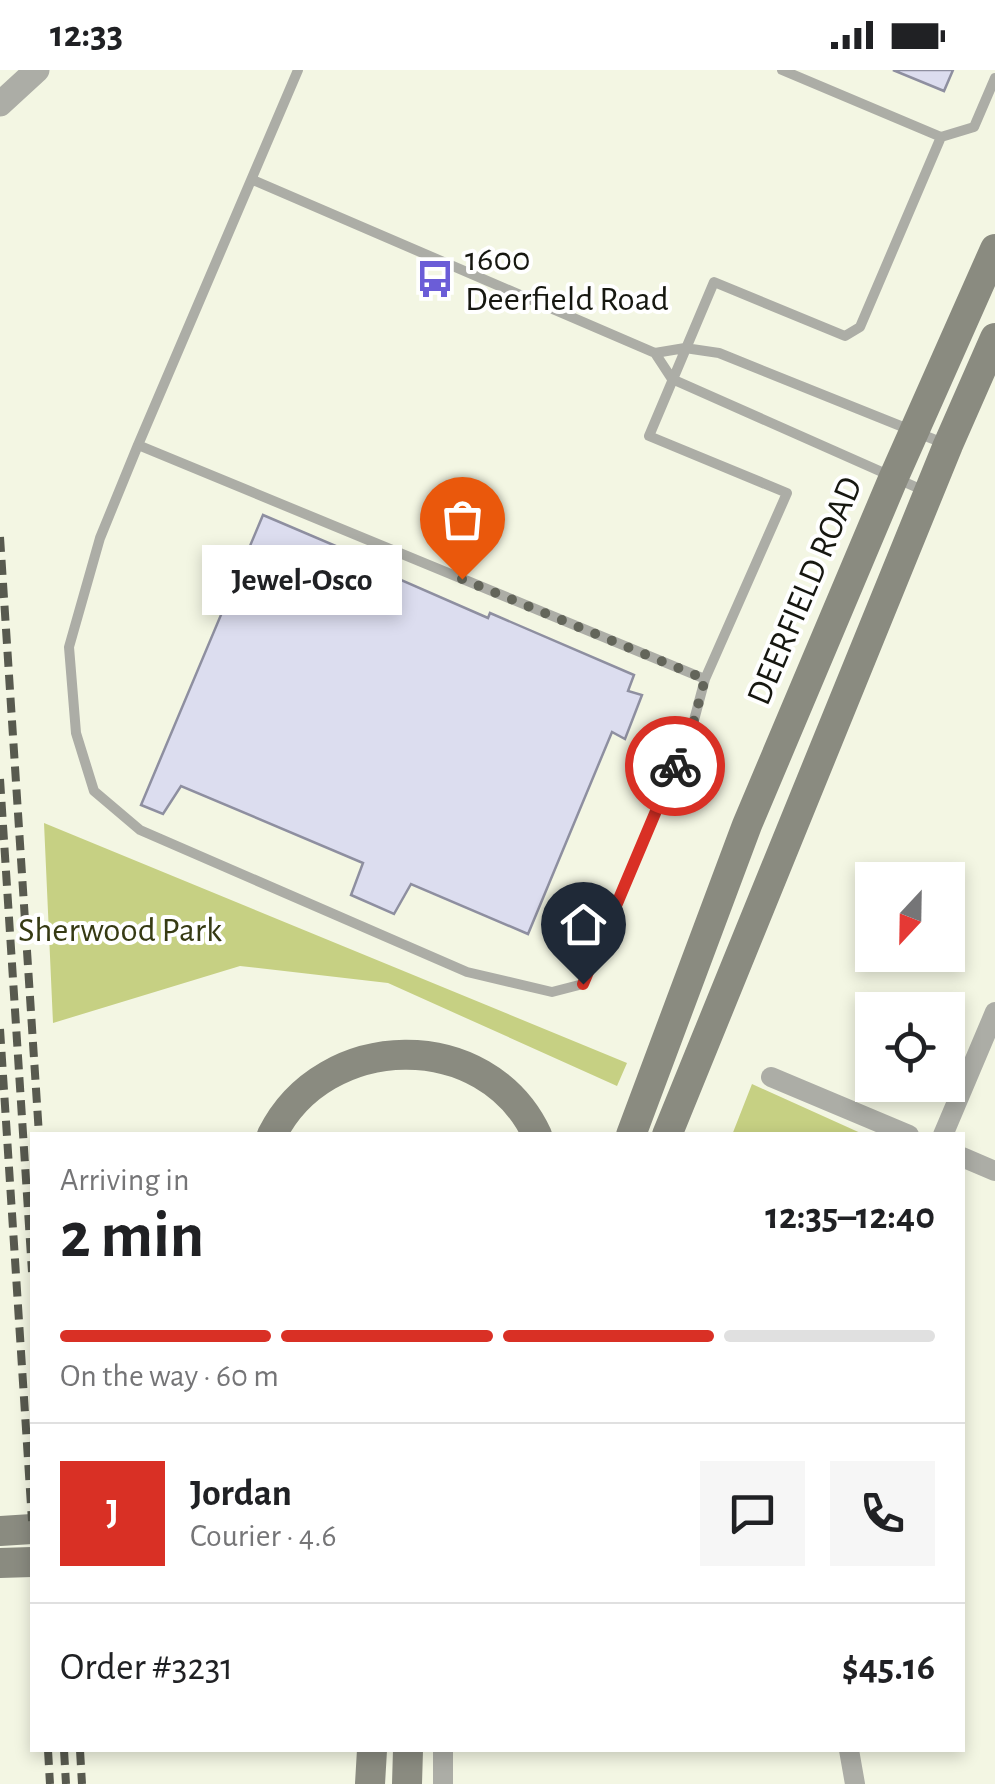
<!DOCTYPE html>
<meta charset="utf-8">
<style>
:root{--surface:#fff;--page:#f6f6f6;--text:#202124;--muted:#757577;--line:#e0e0e0;--accent:#d93025}
body{margin:0;font-family:"Alegreya Sans",sans-serif;background:var(--page);color:var(--text);height:100vh;display:flex;flex-direction:column;font-size:38px;white-space:nowrap}
*{box-sizing:border-box;margin:0}
p{font-size:32px;color:var(--muted)}
.icon{flex:none;width:55px;height:55px;fill:none;stroke:currentColor;stroke-width:2;stroke-linecap:round;stroke-linejoin:round}
.map{position:relative;flex:1;overflow:hidden}
.drawer{position:absolute;left:30px;top:1062px;width:935px;height:620px;display:flex;flex-direction:column;background:var(--surface);border-radius:0px;box-shadow:0 5px 15px #0003}
.drawer>*{flex:none}
.needle{width:65px;rotate:202deg}
.tools{position:absolute;left:855px;top:792px;display:grid;gap:20px}
.tools a{display:grid;place-items:center;width:110px;height:110px;border-radius:0px;background:var(--surface);box-shadow:0 5px 15px #0003;font-size:50px}
.pin{position:absolute;display:grid;place-items:center;width:85px;height:85px;color:#fff;margin:-102px -42px;border-radius:50% 50% 50% 0;rotate:-45deg;box-shadow:0 0 10px #0007}
.pin .icon{rotate:45deg}
.courier{position:absolute;display:grid;place-items:center;width:100px;height:100px;margin:-50px;border:8px solid #d93025;border-radius:50%;background:#fff;color:#222;box-shadow:0 2px 12px #0007}
.bubble{position:absolute;height:70px;border-radius:0px;background:var(--surface);box-shadow:0 5px 15px #0003;font-size:32px;font-weight:700;line-height:70px;text-align:center}
.summary em{font-style:normal;font-weight:700}
.summary div{display:flex;flex-direction:column-reverse}
.summary{display:flex;align-items:center;justify-content:space-between;height:170px;padding:0 30px}
h1{font-size:65px;font-weight:700;line-height:75px}
.bar{display:grid;grid-template-columns:repeat(4,1fr);gap:15px 10px;align-content:center;height:120px;padding:0 30px}
.bar i{height:12px;border-radius:8px;background:var(--line)}
.bar .current{background:var(--accent)}
.bar p{grid-column:span 4}
.line{display:flex;align-items:center;gap:25px;padding:0 30px;border-top:2px solid var(--line)}
.line div{flex:1}
.round{display:grid;place-items:center;flex:none;width:105px;height:105px;border-radius:0px;background:var(--page)}
.status{display:flex;justify-content:space-between;align-items:center;height:70px;padding:0 50px;background:var(--surface);direction:ltr}
.status svg{height:28px;fill:currentColor}
.map>svg:first-child{display:block}
.green{fill:#c6d083}
.building{fill:#dcddef;stroke:#8e8fa0;stroke-width:2.5}
.lines{fill:none;stroke-linecap:round;stroke-linejoin:round}
.service{stroke:#acada6;stroke-width:10}
.minor{stroke:#acada6;stroke-width:20}
.tertiary{stroke:#acada6;stroke-width:25}
.secondary{stroke:#8a8b80;stroke-width:30}
.rail{stroke:#585a4f;stroke-width:8;stroke-dasharray:15 8;stroke-linecap:butt}
.done{stroke:#63655a;stroke-width:10;stroke-dasharray:0 18}
.route{stroke:#d93025;stroke-width:12}
.labels{text-anchor:middle;dominant-baseline:central;stroke-width:8;stroke-linejoin:round;paint-order:stroke}
.poi-label{font-size:35px;fill:#161710;stroke:#fff;text-anchor:start}
.street-label{font-size:35px;fill:#161710;stroke:#fff}
.park-label{font-size:35px;fill:#363a13;stroke:#fff}
</style>
<div class="status"><b>12:33</b><svg viewBox="0 0 49 12"><path d="M0 12V9h3v3zM5 12V6h3v6zM10 12V3h3v9zM15 12V0h3v12zM26 1h20v11H26zM47 4h2v5h-2z"/></svg></div>
<div class="map">
<svg width="995" height="1714" viewBox="0 0 995 1714">
<rect width="100%" height="100%" fill="#f3f6e3"/>
<!-- green -->
<path class="green" d="M44,753L627,993L617,1016L388,913L240,896L53,953Z
M752,1014L865,1065H732Z"/>
<!-- building -->
<path class="building" d="M893,0H953L944,21Z
M263,445L397,502L394,507L488,548L490,543L634,605L628,621L642,625L625,669L612,662L528,864L411,814L394,844L351,825L363,793L181,716L163,744L141,735Z"/>
<g class="lines">
<!-- service -->
<path class="service" d="M298,0L138,375L705,609L787,423L649,366L714,212L845,266L860,257L941,67
M782,0L941,67L974,57L995,8
M253,110L655,283L685,278L719,283L943,373
M655,283L672,309L927,422
M138,375L100,468L69,577L76,663L94,721L140,760L467,902L552,922L583,914L693,654L705,609"/>
<!-- minor -->
<path class="minor" d="M771,1007L909,1065
M943,1065L995,942
M962,1087L995,1101
M443,1680V1714
M849,1680L855,1714"/>
<!-- tertiary -->
<path class="tertiary" d="M0,34L37,0"/>
<!-- secondary -->
<path class="secondary" d="M272,1065C324,960 486,956 537,1065
M631,1065L747,755L893,409L995,179
M667,1065L948,375L995,268
M0,1461L32,1459
M0,1493L32,1492
M370,1714L372,1680
M407,1714L408,1680"/>
<!-- rail -->
<path class="rail" d="M0,467L39,1065
M0,709L32,1202
M0,959L32,1451
M48,1680L50,1714
M64,1680L66,1714
M80,1680L82,1714"/>
</g>
<g class="lines">
<!-- done -->
<path class="done" d="M462,509L705,609L693,654L675,696"/>
<!-- route -->
<path class="route" d="M583,914L675,696"/>
</g>
<!-- icons -->
<defs>
<g id="bus-bare" transform="scale(3)"><path d="M-5-6H5V4H4V6H2V4H-2V6H-4V4H-5ZM-3.5-4V0h7V-4ZM-3.5 1.2v1.5H-2V1.2ZM2 1.2v1.5H3.5V1.2Z" fill="#6b5dd7" stroke="#fff" stroke-width="2.5" paint-order="stroke"/></g>
</defs>
<g fill-rule="evenodd">
<use href="#bus-bare" x="435" y="209"/>
</g>
<g class="labels">
<!-- poi labels -->
<g class="poi-label">
<text x="465" y="189">1600<tspan x="465" dy="40">Deerfield Road</tspan></text>
</g>
<!-- street labels -->
<g class="street-label">
<text transform="translate(805 521) rotate(-67)">DEERFIELD ROAD</text>
</g>
<!-- park labels -->
<g class="park-label">
<text x="120" y="860">Sherwood Park</text>
</g>
</g>
</svg>
<div class="tools">
<a><svg class="needle" viewBox="-14 -14 28 28"><path d="M0-13l5 13h-10z" fill="#e53935"/><path d="M0 13l5-13h-10z" fill="#757577"/></svg></a>
<a><svg class="icon" aria-label="locate" viewBox="0 0 24 24"><circle cx="12" cy="12" r="6"/><path d="M12 2v4M12 18v4M2 12h4M18 12h4"/></svg></a>
</div>
<div class="pin" style="left:462px;top:509px;background:#ea580c"><svg class="icon" aria-label="bag" viewBox="0 0 24 24"><path d="M5 8h14l-1 12H6zM9 8a3 3 0 0 1 6 0"/></svg></div>
<div class="pin" style="left:583px;top:914px;background:#1f2937"><svg class="icon" aria-label="home" viewBox="0 0 24 24"><path d="M3 11l9-7 9 7M6 9v11h12V9"/></svg></div>
<div class="courier" style="left:675px;top:696px"><svg class="icon" aria-label="bike" viewBox="0 0 24 24"><circle cx="6" cy="16" r="4"/><circle cx="18" cy="16" r="4"/><path d="M6 16l4-8h5l3 8M10 8l3 8H6M13 5h3"/></svg></div>
<div class="bubble" style="left:202px;top:475px;width:200px">Jewel-Osco</div>
<section class="drawer">
<div class="summary"><div><h1>2 min</h1><p>Arriving in</p></div><em>12:35–12:40</em></div>
<div class="bar"><i class="current"></i><i class="current"></i><i class="current"></i><i></i><p>On the way · 60 m</p></div>
<div class="line" style="height:180px"><b class="round" style="background:var(--accent);color:#fff">J</b><div><b>Jordan</b><p>Courier · 4.6</p></div><a class="round"><svg class="icon" aria-label="chat" viewBox="0 0 24 24"><path d="M4 5h16v11H9l-5 4z"/></svg></a><a class="round"><svg class="icon" aria-label="phone" viewBox="0 0 24 24"><path d="M5 4h4l2 5-3 2q2 4 5 5l2-3 5 2v4C11 20 4 13 5 4z"/></svg></a></div>
<div class="line" style="height:130px"><div>Order #3231</div><b>$45.16</b></div>
</section>
</div>
